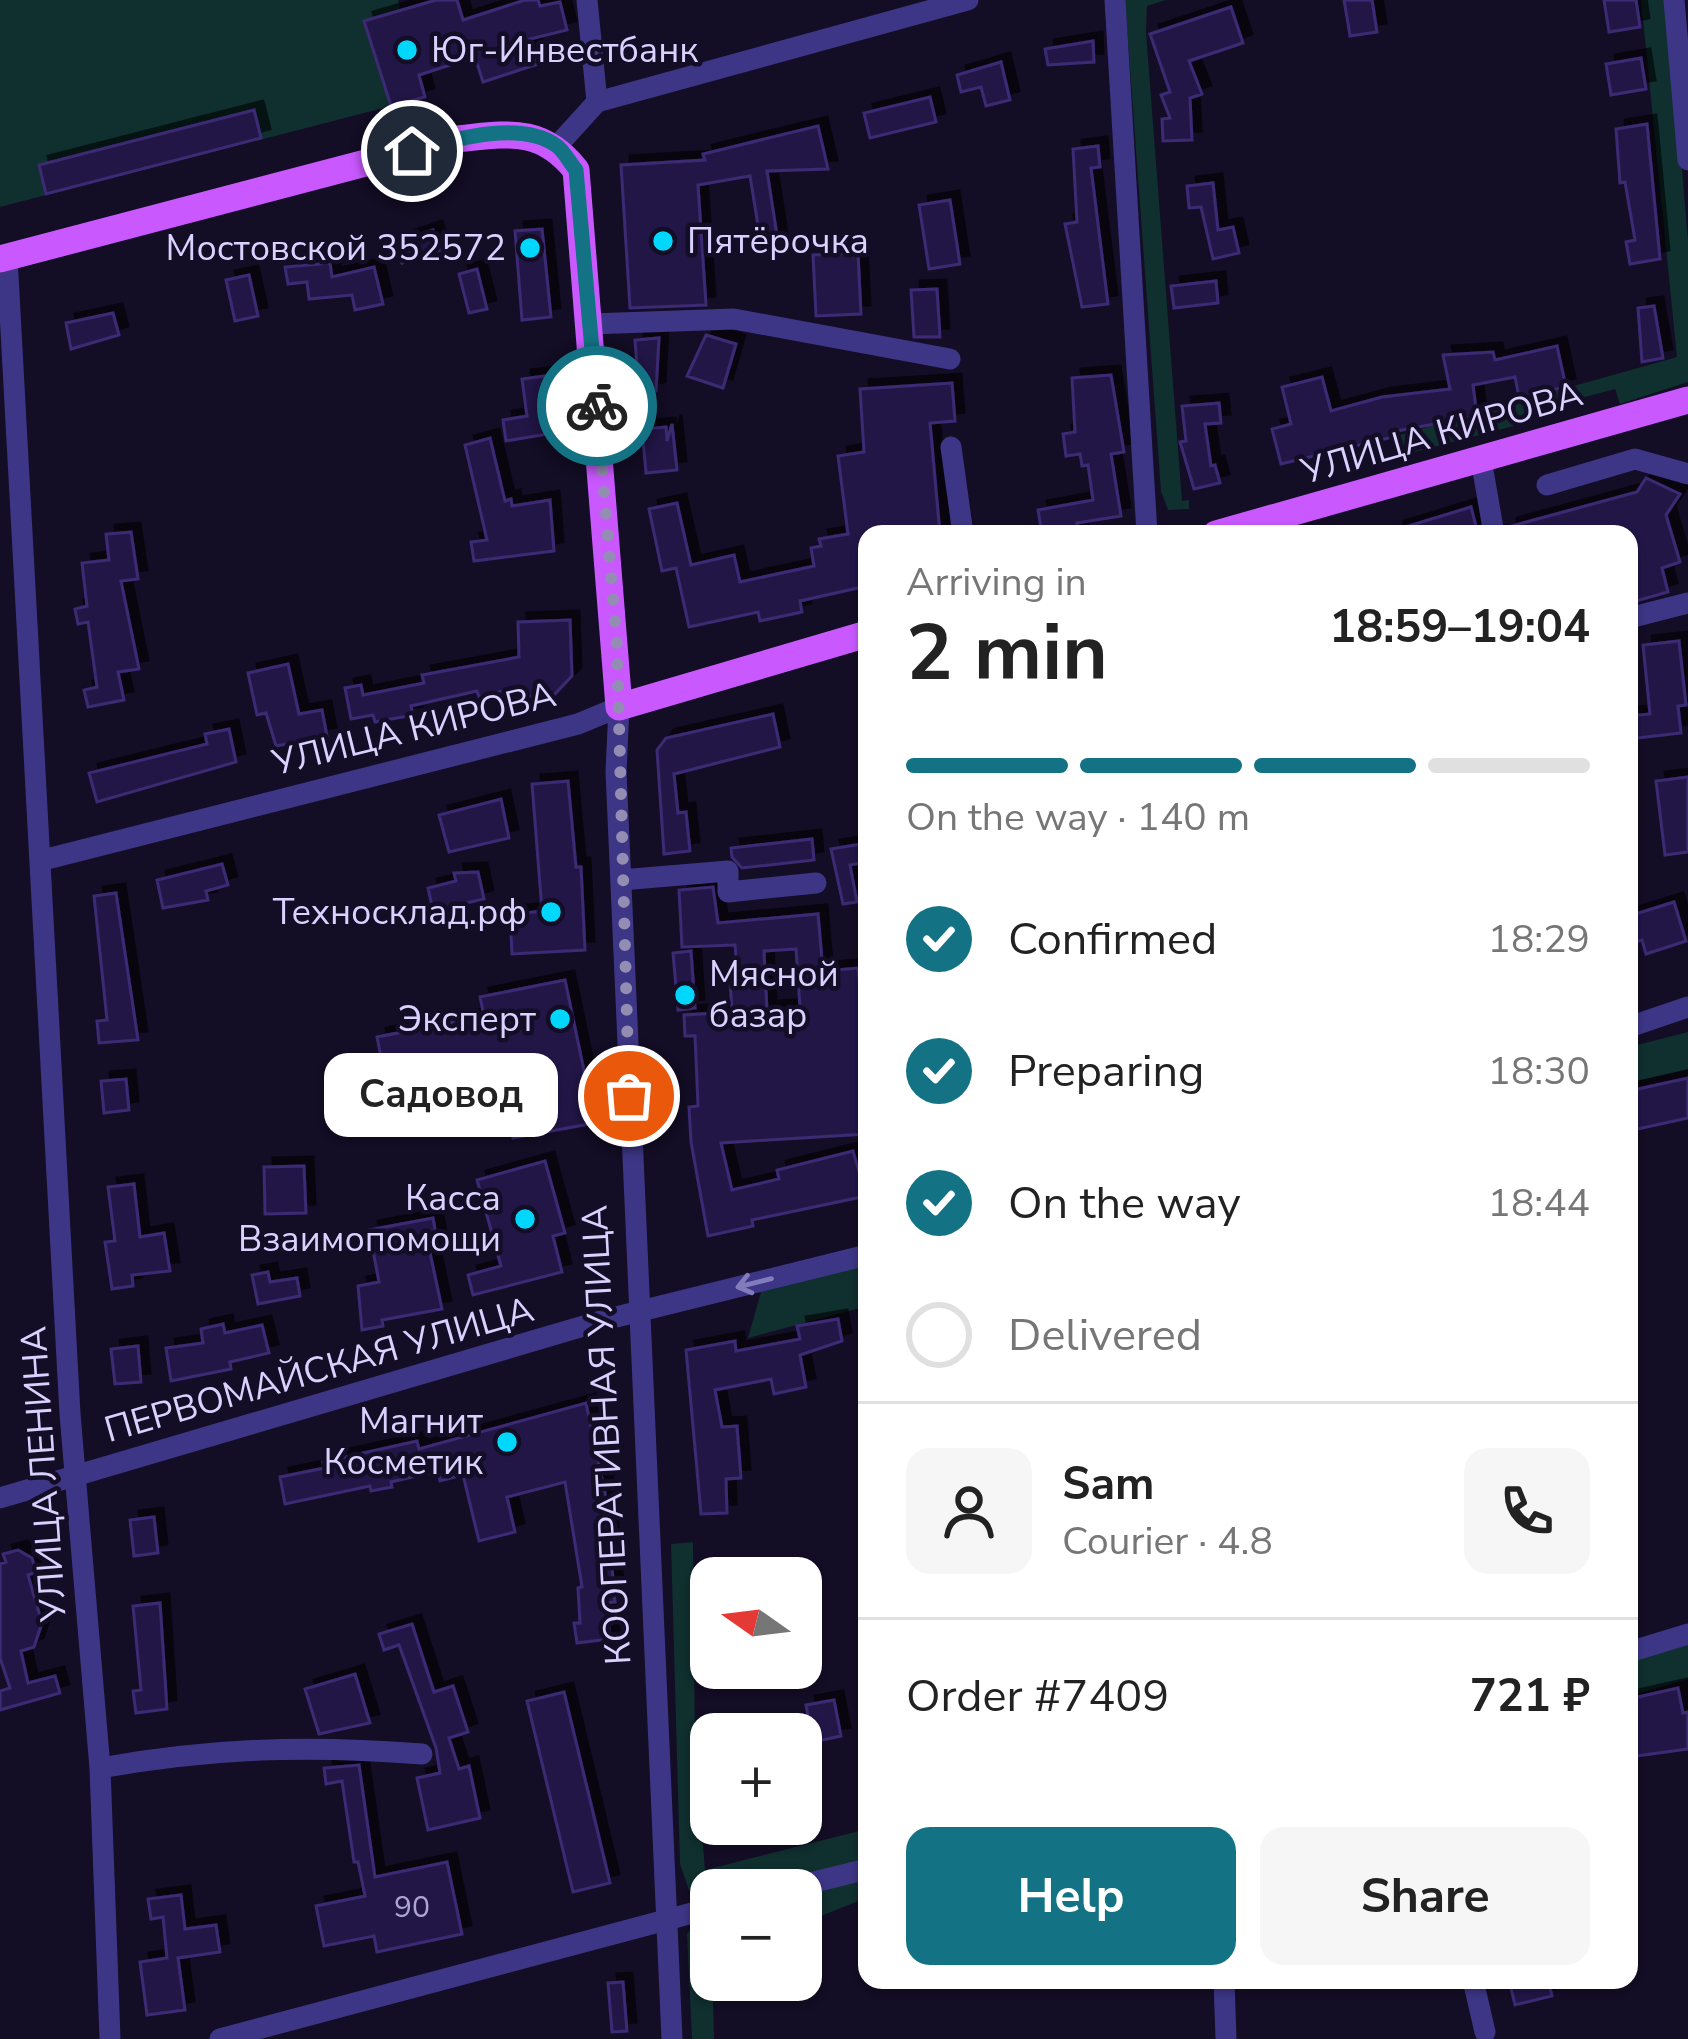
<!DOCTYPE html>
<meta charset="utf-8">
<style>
:root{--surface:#fff;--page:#f6f6f6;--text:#222;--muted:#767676;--line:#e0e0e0;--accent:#137385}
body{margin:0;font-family:"Nunito Sans",sans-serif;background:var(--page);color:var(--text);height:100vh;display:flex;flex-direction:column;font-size:45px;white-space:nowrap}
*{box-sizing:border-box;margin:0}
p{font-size:39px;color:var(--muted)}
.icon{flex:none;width:66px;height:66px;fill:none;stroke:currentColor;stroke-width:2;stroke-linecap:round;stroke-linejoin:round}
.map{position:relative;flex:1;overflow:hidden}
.panel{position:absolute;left:858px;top:525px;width:780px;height:1464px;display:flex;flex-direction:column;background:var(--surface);border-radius:24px;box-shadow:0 3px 9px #0004}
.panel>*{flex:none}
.needle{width:78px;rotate:284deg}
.buttons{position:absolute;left:690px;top:1557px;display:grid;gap:24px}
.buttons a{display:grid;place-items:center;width:132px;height:132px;border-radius:24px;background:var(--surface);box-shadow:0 3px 9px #0004;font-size:60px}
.pin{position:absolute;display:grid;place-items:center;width:102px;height:102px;color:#fff;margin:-51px;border:6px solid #fff;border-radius:50%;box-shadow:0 3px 12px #0007}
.courier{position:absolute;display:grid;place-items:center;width:120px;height:120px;margin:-60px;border:9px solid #137385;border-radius:50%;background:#fff;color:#222;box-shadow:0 3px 15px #0007}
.bubble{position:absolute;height:84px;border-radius:24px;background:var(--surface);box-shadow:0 3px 9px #0004;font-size:39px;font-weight:700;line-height:84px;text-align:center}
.summary em{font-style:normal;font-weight:700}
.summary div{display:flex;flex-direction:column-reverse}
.summary{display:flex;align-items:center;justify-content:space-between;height:204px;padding:0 48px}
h1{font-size:78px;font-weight:700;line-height:90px}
.bar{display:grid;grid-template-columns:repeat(4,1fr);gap:18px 12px;align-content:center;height:144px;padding:0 48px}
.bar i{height:15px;border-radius:9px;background:var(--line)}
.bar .active{background:var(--accent)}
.bar p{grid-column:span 4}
.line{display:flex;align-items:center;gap:30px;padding:0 48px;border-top:3px solid var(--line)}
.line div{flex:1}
.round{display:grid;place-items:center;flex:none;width:126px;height:126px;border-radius:24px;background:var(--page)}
ol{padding:0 48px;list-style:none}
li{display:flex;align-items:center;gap:36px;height:132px}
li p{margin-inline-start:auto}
li .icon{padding:12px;border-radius:50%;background:var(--accent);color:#fff;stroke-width:4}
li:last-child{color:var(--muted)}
li i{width:66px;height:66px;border:6px solid var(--line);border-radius:50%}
.button{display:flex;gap:24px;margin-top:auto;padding:24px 48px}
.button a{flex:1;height:138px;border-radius:24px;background:var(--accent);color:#fff;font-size:48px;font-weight:700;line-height:138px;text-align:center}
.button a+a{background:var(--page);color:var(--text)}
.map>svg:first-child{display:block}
.green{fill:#102f2f}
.building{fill:#241947;stroke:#3c2a74;stroke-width:3;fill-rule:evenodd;filter:url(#shadow)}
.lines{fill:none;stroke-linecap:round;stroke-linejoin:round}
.minor{stroke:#3d3686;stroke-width:21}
.major{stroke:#c959ff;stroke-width:27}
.oneway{stroke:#837cbc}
.done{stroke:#948db3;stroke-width:12;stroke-dasharray:0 21.6}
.route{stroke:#137385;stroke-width:15}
.poi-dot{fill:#00d7fd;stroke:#130d25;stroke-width:4.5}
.labels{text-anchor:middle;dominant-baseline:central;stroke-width:9;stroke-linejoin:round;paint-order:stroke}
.number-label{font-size:30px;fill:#aca4d1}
.poi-label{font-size:36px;fill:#d9d2ff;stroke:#130d25;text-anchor:end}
.street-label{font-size:36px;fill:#d9d2ff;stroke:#130d25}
</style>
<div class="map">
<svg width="1688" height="2039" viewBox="0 0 1688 2039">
<defs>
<filter id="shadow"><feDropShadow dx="9" dy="-9" stdDeviation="0" flood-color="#0009"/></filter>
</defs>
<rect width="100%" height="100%" fill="#130d25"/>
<!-- green -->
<path class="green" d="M0,0H398L400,9L364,21L391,106L0,207Z
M1125,0H1166L1147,6L1146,32L1182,501L1189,500V509L1168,510L1161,491Z
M1641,0H1668L1688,241V382L1620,404L1615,389L1532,411L1533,421L1407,454L1393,437L1677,357Z
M1688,1032V1069L1629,1083V1047Z
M867,1264V1306L748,1338L761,1292Z
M693,1542L695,1747L705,1870L867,1829V1859L740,1890H711L708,1898L689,1890L680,1864L671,1544Z
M1688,1644V1679L1629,1696V1661Z
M861,1878L866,1898L801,1924V1893Z
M711,1915L714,2039H692L687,1934L695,1923Z"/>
<!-- building -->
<path class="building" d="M436,0H457L463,20L525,0H538L540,6L560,2L567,30L530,39L538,64L483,82L475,57L419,75L425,97L391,106L364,21Z
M1344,0H1372L1377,32L1350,36Z
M1604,0H1636L1640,27L1609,32Z
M1231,7L1243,43L1189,61L1202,94L1190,98L1192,140L1163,141L1162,119L1170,118L1161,95L1170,92L1150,34Z
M1093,41L1094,62L1048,65L1045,49Z
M1641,58L1646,89L1611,95L1606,64Z
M1001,62L1010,100L986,106L981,87L961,92L957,75Z
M930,97L936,122L870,138L864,113Z
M254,110L261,138L46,194L39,165Z
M1647,124L1660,259L1630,264L1626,242L1635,240L1625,182L1620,183L1616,129Z
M818,126L828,169L767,171L778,242L761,244L750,176L698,185L706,305L630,308L621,165L705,160L703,154Z
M1098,146L1100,167L1091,168L1108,304L1082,307L1065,224L1077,222L1073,149Z
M1213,183L1218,230L1233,227L1239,253L1213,259L1201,207L1189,208L1187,186Z
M950,200L960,264L929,269L919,205Z
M542,229L551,317L522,320L515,231Z
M433,230L440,250L402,263L395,243Z
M858,253L861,314L816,316L813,255Z
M330,263L332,277L374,267L383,304L355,310L352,295L309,299L307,282L288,284L285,267Z
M477,269L487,309L469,313L459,274Z
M249,275L258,316L235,321L226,280Z
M1216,281L1218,303L1174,308L1171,286Z
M937,289L940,337H914L911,290Z
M1654,306L1663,358L1642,362L1638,308Z
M113,313L119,335L71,349L66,323Z
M706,335L736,344L723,388L687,376Z
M659,338L656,391L639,393L635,340Z
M1557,346L1566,387L1519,397L1515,377L1473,385L1477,416L1392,432L1393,437L1281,464L1272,429L1291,424L1282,387L1322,377L1331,411L1382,397L1450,389L1443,355L1493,352L1495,360Z
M1111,375L1124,452L1111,454L1121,516L1077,523L1079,534H1042L1038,510L1093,500L1088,465L1082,466L1080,454L1066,456L1063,434L1075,432L1072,378Z
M545,376L548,434L506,441L503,420L527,416L522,379Z
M952,383L955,421L930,423L940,534H867V586L800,601L802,612L760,621L758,612L689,627L676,568L662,571L649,509L677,503L691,565L734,555L740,582L814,566L811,548L821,546L819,539L848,534L838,456L864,452L860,389Z
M1219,403L1221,423L1205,424L1211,466L1215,465L1220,483L1194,489L1180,442L1186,441L1182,406Z
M672,424L677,470L646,473L642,429L666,427L667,441Z
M490,438L505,501L511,499L512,506L550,500L554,551L474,561L471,542L487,540L465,445Z
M1646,478L1680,494L1666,515L1680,562L1662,568L1668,592L1629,603V534H1509L1508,527L1637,492Z
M1471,507L1478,534H1395V530Z
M131,532L138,579L121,581L139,669L118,672L124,700L88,707L84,690L97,687L88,622L78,624L75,609L87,606L82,563L109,560L106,534Z
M570,620L572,676L554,695L521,697V687L479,697L477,691L411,706L413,715L375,722L373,715L351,719L345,688L361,685L363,695L424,683L422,675L519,657L518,622Z
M1679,641L1686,705L1678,706L1681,733L1629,739V716L1650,714L1643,645Z
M288,664L299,714L322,710L327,736L276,746L266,713L257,715L248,673Z
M773,714L780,747L674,774L678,813L686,812L690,851L664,854L657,750L666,738Z
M229,729L236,762L97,802L89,773L207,744L205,734Z
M1688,777V852L1665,855L1656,781Z
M568,781L576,867H581L585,950L512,954L510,915L542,911L532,784Z
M501,799L509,838L449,852L439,815Z
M812,839L814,860L742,868L732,857L731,848Z
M867,843V862L850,865L857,902L843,904L831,849Z
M222,864L228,885L206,891L208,900L163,908L157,880Z
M478,872L484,899L433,911L428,888L456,881L454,873Z
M713,887L718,923L818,914L823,971L858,968L867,1062V1134L721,1143L732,1190L779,1179L777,1170L853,1151L866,1196L752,1220L753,1226L708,1236L691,1142L689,1107L698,1106L695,1036H685L684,1015L732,1012L730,981H738L735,945L682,947L679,890ZM796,949L800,1008L767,1010L764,951Z
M116,893L138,1040L99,1043L97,1021L107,1020L94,896Z
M1674,902L1686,941L1646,954L1642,940L1632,943L1629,916Z
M691,951L695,1008L678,1010L673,953Z
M565,980L595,1123L513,1138L510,1123L551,1115L542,1057L387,1088L377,1037L484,1016L480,997Z
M1688,1078V1118L1629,1131V1091Z
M126,1079L129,1110L104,1113L101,1081Z
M545,1161L565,1233L553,1236L562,1272L473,1295L468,1275L501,1266L477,1180Z
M304,1166L306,1213L265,1214L264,1167Z
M134,1184L140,1237L164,1233L170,1271L132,1275L133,1286L112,1289L105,1242L115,1241L108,1187Z
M433,1218L438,1246L429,1248L442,1309L382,1320L383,1326L362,1330L358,1286L379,1282L369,1230Z
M268,1272L270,1282L297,1278L300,1296L258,1304L252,1275Z
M838,1319L842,1341L800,1355L806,1387L774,1394L771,1379L715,1390L722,1427L737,1426L741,1478L726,1479L727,1513L701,1514L686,1350L735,1341L736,1351L800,1339L797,1326Z
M223,1324L225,1333L262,1325L269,1353L230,1362L231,1369L171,1381L166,1348L203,1343L201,1329Z
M138,1346L141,1382L115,1384L111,1349Z
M586,1403L606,1498L615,1602L606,1603L610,1639L577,1643L574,1623H580L578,1588L582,1587L565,1482L507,1497L515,1532L479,1541L463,1475L440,1481L438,1471L391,1482L392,1487L371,1491L370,1486L285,1504L280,1477L324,1468L323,1462L417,1441L419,1449Z
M154,1517L158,1553L134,1556L130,1520Z
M18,1550L32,1558L36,1572L28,1575L42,1623L34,1647L21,1651L28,1683L55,1676L60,1693L0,1710V1691L10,1688L0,1658V1564L6,1562L3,1554Z
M160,1603L167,1709L136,1713L133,1691L141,1690L133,1606Z
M412,1624L434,1692L453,1686L468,1732L449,1738L459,1769L469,1766L480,1818L428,1830L417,1778L440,1773L436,1748L399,1645L384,1650L379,1634Z
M355,1674L370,1723L319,1734L305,1689Z
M1678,1688L1683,1713L1688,1712V1749L1629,1757V1699Z
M564,1692L610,1883L573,1892L527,1701Z
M834,1700L841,1736L813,1742L806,1705Z
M359,1765L375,1877L447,1862L462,1934L377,1952L374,1936L324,1946L316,1906L365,1896L358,1862H354L342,1781L326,1784L324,1768Z
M181,1895L185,1929L216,1925L220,1952L178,1958L185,2010L147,2015L140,1962L167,1958L163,1917L151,1919L148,1899Z
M1509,1980H1548L1552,1996L1515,2005Z
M623,1982L627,2031L612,2032L608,1983Z"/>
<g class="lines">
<!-- minor -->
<path class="minor" d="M587,0L597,102
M1115,0L1147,534
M1674,0L1688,160
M557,146L597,102L968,0
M7,257L70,1414L100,1768L110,2039
M590,324L734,319L950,359
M951,447L963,534
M1481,459L1494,534
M1547,485L1635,459L1688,474
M1629,618L1688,603
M43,860L578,724L619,707L616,772L672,2039
M621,880L728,871V892L816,883
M1629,1027L1688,1007
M0,1498L604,1320L867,1255
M1629,1652L1688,1634
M100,1768C214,1748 307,1745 422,1754
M782,1890L867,1869
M1224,1980L1226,2039
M1473,1980L1485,2032
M220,2039L711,1908"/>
<!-- major -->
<path class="major" d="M0,259L457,139C508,134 541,126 576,170L619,707L867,634
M1216,534L1688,400"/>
</g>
<!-- one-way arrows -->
<defs><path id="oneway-shaft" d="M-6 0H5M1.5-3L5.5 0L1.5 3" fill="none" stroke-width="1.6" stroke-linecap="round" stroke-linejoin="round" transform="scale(3)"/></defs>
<use class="oneway" href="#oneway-shaft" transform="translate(754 1283) rotate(166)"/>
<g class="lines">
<!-- done -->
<path class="done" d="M597,406L617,647L629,1096"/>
<!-- route -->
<path class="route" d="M412,151C452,140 520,119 557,146C564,151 570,163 576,170L597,406"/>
</g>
<!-- markers -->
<g class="poi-dot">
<circle cx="407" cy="50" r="12"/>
<circle cx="663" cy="241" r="12"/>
<circle cx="530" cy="248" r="12"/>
<circle cx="551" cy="912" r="12"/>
<circle cx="685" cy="995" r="12"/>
<circle cx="560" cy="1019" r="12"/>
<circle cx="525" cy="1219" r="12"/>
<circle cx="507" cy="1442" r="12"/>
</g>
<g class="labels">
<!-- number labels -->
<g class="number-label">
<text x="412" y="1907">90</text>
</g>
<!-- poi labels -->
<g class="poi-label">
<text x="431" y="50" text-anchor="start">Юг-Инвестбанк</text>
<text x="687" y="241" text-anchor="start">Пятёрочка</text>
<text x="506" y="248">Мостовской 352572</text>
<text x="527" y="912">Техносклад.рф</text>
<text x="709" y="974" text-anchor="start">Мясной<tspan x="709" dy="41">базар</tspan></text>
<text x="536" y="1019">Эксперт</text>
<text x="501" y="1198">Касса<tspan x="501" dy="41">Взаимопомощи</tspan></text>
<text x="483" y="1421">Магнит<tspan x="483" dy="41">Косметик</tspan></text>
</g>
<!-- street labels -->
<g class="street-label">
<text transform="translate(1442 433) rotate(-16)">УЛИЦА КИРОВА</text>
<text transform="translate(414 729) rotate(-14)">УЛИЦА КИРОВА</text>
<text transform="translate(319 1370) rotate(-16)">ПЕРВОМАЙСКАЯ УЛИЦА</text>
<text transform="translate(607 1435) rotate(-93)">КООПЕРАТИВНАЯ УЛИЦА</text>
<text transform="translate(44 1474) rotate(-94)">УЛИЦА ЛЕНИНА</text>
</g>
</g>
</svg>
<div class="buttons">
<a><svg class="needle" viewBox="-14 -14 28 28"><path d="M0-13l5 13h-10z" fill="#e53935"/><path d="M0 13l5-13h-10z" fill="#767676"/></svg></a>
<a>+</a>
<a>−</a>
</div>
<div class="pin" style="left:629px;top:1096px;background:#ea580c"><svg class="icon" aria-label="bag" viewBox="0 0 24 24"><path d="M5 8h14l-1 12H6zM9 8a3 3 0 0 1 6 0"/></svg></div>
<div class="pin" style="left:412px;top:151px;background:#1f2937"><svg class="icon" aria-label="home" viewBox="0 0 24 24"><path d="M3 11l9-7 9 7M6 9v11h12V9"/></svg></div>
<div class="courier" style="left:597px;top:406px"><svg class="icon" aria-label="bike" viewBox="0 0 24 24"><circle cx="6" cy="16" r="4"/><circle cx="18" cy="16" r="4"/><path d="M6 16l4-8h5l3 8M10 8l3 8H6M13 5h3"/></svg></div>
<div class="bubble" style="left:324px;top:1053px;width:234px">Садовод</div>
<section class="panel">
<div class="summary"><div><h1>2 min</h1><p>Arriving in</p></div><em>18:59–19:04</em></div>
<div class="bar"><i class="active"></i><i class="active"></i><i class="active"></i><i></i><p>On the way · 140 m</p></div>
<ol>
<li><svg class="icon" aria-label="check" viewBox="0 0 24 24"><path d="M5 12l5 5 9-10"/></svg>Confirmed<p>18:29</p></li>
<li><svg class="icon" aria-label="check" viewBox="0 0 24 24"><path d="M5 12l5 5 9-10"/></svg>Preparing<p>18:30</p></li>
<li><svg class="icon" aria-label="check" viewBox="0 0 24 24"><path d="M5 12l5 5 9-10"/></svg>On the way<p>18:44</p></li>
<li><i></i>Delivered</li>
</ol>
<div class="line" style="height:216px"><a class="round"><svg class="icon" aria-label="person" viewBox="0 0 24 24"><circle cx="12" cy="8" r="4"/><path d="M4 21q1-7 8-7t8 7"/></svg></a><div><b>Sam</b><p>Courier · 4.8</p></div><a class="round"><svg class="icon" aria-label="phone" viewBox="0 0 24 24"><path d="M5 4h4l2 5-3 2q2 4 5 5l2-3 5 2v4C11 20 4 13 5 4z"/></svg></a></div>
<div class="line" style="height:156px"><div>Order #7409</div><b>721 ₽</b></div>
<div class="button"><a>Help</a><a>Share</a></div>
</section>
</div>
